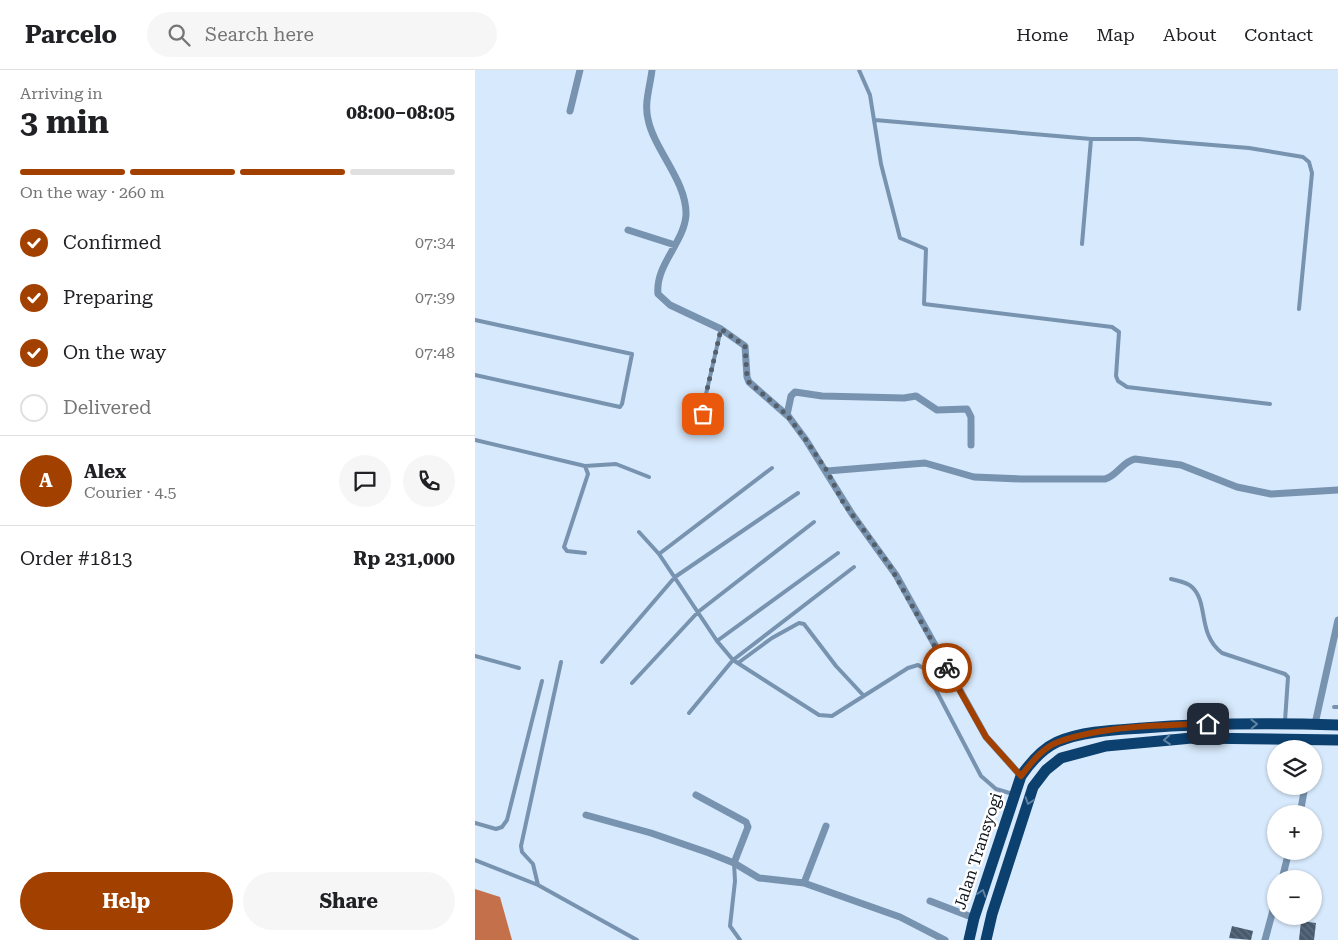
<!DOCTYPE html>
<meta charset="utf-8">
<style>
:root{--surface:#fff;--page:#f6f6f6;--text:#202124;--muted:#757577;--line:#e0e0e0;--accent:#a24000}
body{margin:0;font-family:"Roboto Serif",serif;background:var(--page);color:var(--text);height:100vh;display:flex;flex-direction:column;font-size:19px;white-space:nowrap}
*{box-sizing:border-box;margin:0}
p{font-size:16px;color:var(--muted)}
.icon{flex:none;width:28px;height:28px;fill:none;stroke:currentColor;stroke-width:2;stroke-linecap:round;stroke-linejoin:round}
.map{position:relative;flex:1;overflow:hidden}
.side{display:flex;flex-direction:column;background:var(--surface);width:475px}
.side>*{flex:none}
.fabs{position:absolute;left:792px;top:670px;display:grid;gap:10px}
.fabs a{display:grid;place-items:center;width:55px;height:55px;border-radius:50%;background:var(--surface);box-shadow:0 1px 4px #0004;font-size:25px}
.pin{position:absolute;display:grid;place-items:center;width:42px;height:42px;color:#fff;margin:-21px;border-radius:10px;box-shadow:0 2px 8px #0006}
.courier{position:absolute;display:grid;place-items:center;width:50px;height:50px;margin:-25px;border:4px solid #a24000;border-radius:50%;background:#fff;color:#222;box-shadow:0 1px 6px #0007}
.headline em{font-style:normal;font-weight:700}
.headline div{display:flex;flex-direction:column-reverse}
.headline{display:flex;align-items:center;justify-content:space-between;height:85px;padding:0 20px}
h1{font-size:32px;font-weight:700;line-height:38px}
.bar{display:grid;grid-template-columns:repeat(4,1fr);gap:8px 5px;align-content:center;height:60px;padding:0 20px}
.bar i{height:6px;border-radius:4px;background:var(--line)}
.bar .selected{background:var(--accent)}
.bar p{grid-column:span 4}
.line{display:flex;align-items:center;gap:12px;padding:0 20px;border-top:1px solid var(--line)}
.line div{flex:1}
.round{display:grid;place-items:center;flex:none;width:52px;height:52px;border-radius:26px;background:var(--page)}
ol{padding:0 20px;list-style:none}
li{display:flex;align-items:center;gap:15px;height:55px}
li p{margin-inline-start:auto}
li .icon{padding:5px;border-radius:50%;background:var(--accent);color:#fff;stroke-width:4}
li:last-child{color:var(--muted)}
li i{width:28px;height:28px;border:2px solid var(--line);border-radius:50%}
.primary-button{display:flex;gap:10px;margin-top:auto;padding:10px 20px}
.primary-button a{flex:1;height:58px;border-radius:30px;background:var(--accent);color:#fff;font-size:20px;font-weight:700;line-height:58px;text-align:center}
.primary-button a+a{background:var(--page);color:var(--text)}
header{display:flex;align-items:center;gap:30px;box-sizing:border-box;height:70px;padding:0 25px;background:var(--surface);border-bottom:1px solid var(--line)}
header strong{font-size:24px}
nav{display:flex;gap:28px;margin-inline-start:auto;font-size:18px}
.search{width:350px;height:45px;background:var(--page);display:flex;align-items:center;gap:12px;box-sizing:border-box;padding:0 18px;border-radius:28px;color:var(--muted);font-size:19px}
main{display:flex;flex:1;min-height:0}
.map>svg:first-child{display:block}
.water{fill:#c4714b}
.building{fill:url(#building-back-hatch)}
.lines{fill:none;stroke-linecap:round;stroke-linejoin:round}
.service{stroke:#7893b0;stroke-width:4}
.minor{stroke:#7893b0;stroke-width:7}
.trunk{stroke:#0c406f;stroke-width:11}
.oneway{stroke:#6183a1}
.done{stroke:#545f6b;stroke-width:5;stroke-dasharray:0 9}
.route{stroke:#a24000;stroke-width:6}
.labels{text-anchor:middle;dominant-baseline:central;stroke-width:5;stroke-linejoin:round;paint-order:stroke}
.street-label{font-size:16px;fill:#0e151d;stroke:#fff}
</style>
<header>
<strong>Parcelo</strong>
<div class="search"><svg class="icon" aria-label="search" viewBox="0 0 24 24"><circle cx="10" cy="10" r="6"/><path d="M15 15l6 6"/></svg>Search here</div>
<nav><a>Home</a><a>Map</a><a>About</a><a>Contact</a></nav>
</header>
<main>
<section class="side">
<div class="headline"><div><h1>3 min</h1><p>Arriving in</p></div><em>08:00–08:05</em></div>
<div class="bar"><i class="selected"></i><i class="selected"></i><i class="selected"></i><i></i><p>On the way · 260 m</p></div>
<ol>
<li><svg class="icon" aria-label="check" viewBox="0 0 24 24"><path d="M5 12l5 5 9-10"/></svg>Confirmed<p>07:34</p></li>
<li><svg class="icon" aria-label="check" viewBox="0 0 24 24"><path d="M5 12l5 5 9-10"/></svg>Preparing<p>07:39</p></li>
<li><svg class="icon" aria-label="check" viewBox="0 0 24 24"><path d="M5 12l5 5 9-10"/></svg>On the way<p>07:48</p></li>
<li><i></i>Delivered</li>
</ol>
<div class="line" style="height:90px"><b class="round" style="background:var(--accent);color:#fff">A</b><div><b>Alex</b><p>Courier · 4.5</p></div><a class="round"><svg class="icon" aria-label="chat" viewBox="0 0 24 24"><path d="M4 5h16v11H9l-5 4z"/></svg></a><a class="round"><svg class="icon" aria-label="phone" viewBox="0 0 24 24"><path d="M5 4h4l2 5-3 2q2 4 5 5l2-3 5 2v4C11 20 4 13 5 4z"/></svg></a></div>
<div class="line" style="height:65px"><div>Order #1813</div><b>Rp 231,000</b></div>
<div class="primary-button"><a>Help</a><a>Share</a></div>
</section>
<div class="map">
<svg width="863" height="870" viewBox="0 0 863 870">
<defs>
<pattern id="building-back-hatch" width="6" height="6" patternUnits="userSpaceOnUse" patternTransform="scale(1.25)"><rect width="6" height="6" fill="#485a6e"/><path d="M-1 5l2 2M0 0l6 6M5-1l2 2" fill="none" stroke="#647281"/></pattern>
</defs>
<rect width="100%" height="100%" fill="#d7e9fc"/>
<!-- water -->
<path class="water" d="M0,819L25,827L37,870H0Z"/>
<!-- building -->
<path class="building" d="M826,851L841,853L839,870H824Z
M757,856L778,861L776,870L754,868Z"/>
<g class="lines">
<!-- service -->
<path class="service" d="M384,0L395,25L406,94L425,168L451,179L449,234L637,257L644,262L641,306L643,311L652,317L795,334
M400,50L616,69H664L774,78L828,87L834,92L837,103L824,239
M607,174L616,69
M0,250L157,284L147,334L145,337L0,305
M228,344L231,324L246,259
M0,370L110,396L113,404L89,477L92,481L110,483
M110,396L141,394L174,407
M164,462L184,484L242,571L258,590L344,645L357,646L433,598L443,595L450,599L506,706L521,719L538,724
M184,484L297,398
M696,509C703,511 712,512 717,517C734,533 722,564 747,583L810,604L813,607L810,651
M242,571L363,483
M0,586L44,598
M127,592L200,507L323,423
M263,593L297,568L324,553L329,554L361,596L388,625
M157,613L223,542L339,452
M859,637H863
M214,643L258,590L379,497
M0,753L21,759L27,757L32,750L67,611
M0,790L63,815L162,870
M259,793L260,811L255,856L265,870
M63,815L58,794L47,782L46,776L86,592"/>
<!-- minor -->
<path class="minor" d="M177,0C175,17 169,33 173,49C179,80 212,111 211,145C209,173 180,195 183,224L195,235L246,259L270,276L272,307L274,312L314,347L331,370L377,444L421,505L511,667L546,706
M95,41L105,0
M153,160L200,175
M312,345L316,326L320,322L347,326L429,328L441,326L462,340L492,339L496,347V375
M352,401L450,393L499,407L546,409H630C642,406 648,391 660,389L706,395L762,417L796,424L863,420
M840,654L863,550
M221,725L271,752L273,757L259,793
M825,744L830,716
M111,745L176,763L234,783L259,793L284,808L329,813L425,847L470,870
M807,809L814,781
M329,813L351,756
M455,831L499,848
M790,870L801,829"/>
<!-- trunk -->
<path class="trunk" d="M494,870L499,848L546,706C555,693 567,679 582,672C608,661 640,660 668,658C733,653 798,653 863,655
M511,870L517,844L558,717L571,700L586,688L631,676L717,668L863,670"/>
</g>
<!-- one-way arrows -->
<defs><path id="oneway-chevron" d="M-2-3.5L2.5 0L-2 3.5" fill="none" stroke-width="1.6" stroke-linecap="round" stroke-linejoin="round" transform="scale(1.25)"/></defs>
<g class="oneway">
<use href="#oneway-chevron" transform="translate(779 654) rotate(-1)"/>
<use href="#oneway-chevron" transform="translate(692 670) rotate(175)"/>
<use href="#oneway-chevron" transform="translate(554 731) rotate(108)"/>
<use href="#oneway-chevron" transform="translate(507 823) rotate(-72)"/>
</g>
<g class="lines">
<!-- done -->
<path class="done" d="M228,344L231,324L246,259L270,276L272,307L274,312L312,345L331,370L352,401L368,432L415,496L472,598"/>
<!-- route -->
<path class="route" d="M472,598L511,667L546,706C556,693 567,678 583,672C626,656 687,655 733,654"/>
</g>
<g class="labels">
<!-- street labels -->
<g class="street-label">
<text transform="translate(503 781) rotate(-72)">Jalan Transyogi</text>
</g>
</g>
</svg>
<div class="fabs">
<a><svg class="icon" aria-label="layers" viewBox="0 0 24 24"><path d="M12 4l9 5-9 5-9-5zM3 14l9 5 9-5"/></svg></a>
<a>+</a>
<a>−</a>
</div>
<div class="pin" style="left:228px;top:344px;background:#ea580c"><svg class="icon" aria-label="bag" viewBox="0 0 24 24"><path d="M5 8h14l-1 12H6zM9 8a3 3 0 0 1 6 0"/></svg></div>
<div class="pin" style="left:733px;top:654px;background:#1f2937"><svg class="icon" aria-label="home" viewBox="0 0 24 24"><path d="M3 11l9-7 9 7M6 9v11h12V9"/></svg></div>
<div class="courier" style="left:472px;top:598px"><svg class="icon" aria-label="bike" viewBox="0 0 24 24"><circle cx="6" cy="16" r="4"/><circle cx="18" cy="16" r="4"/><path d="M6 16l4-8h5l3 8M10 8l3 8H6M13 5h3"/></svg></div>
</div>
</main>
